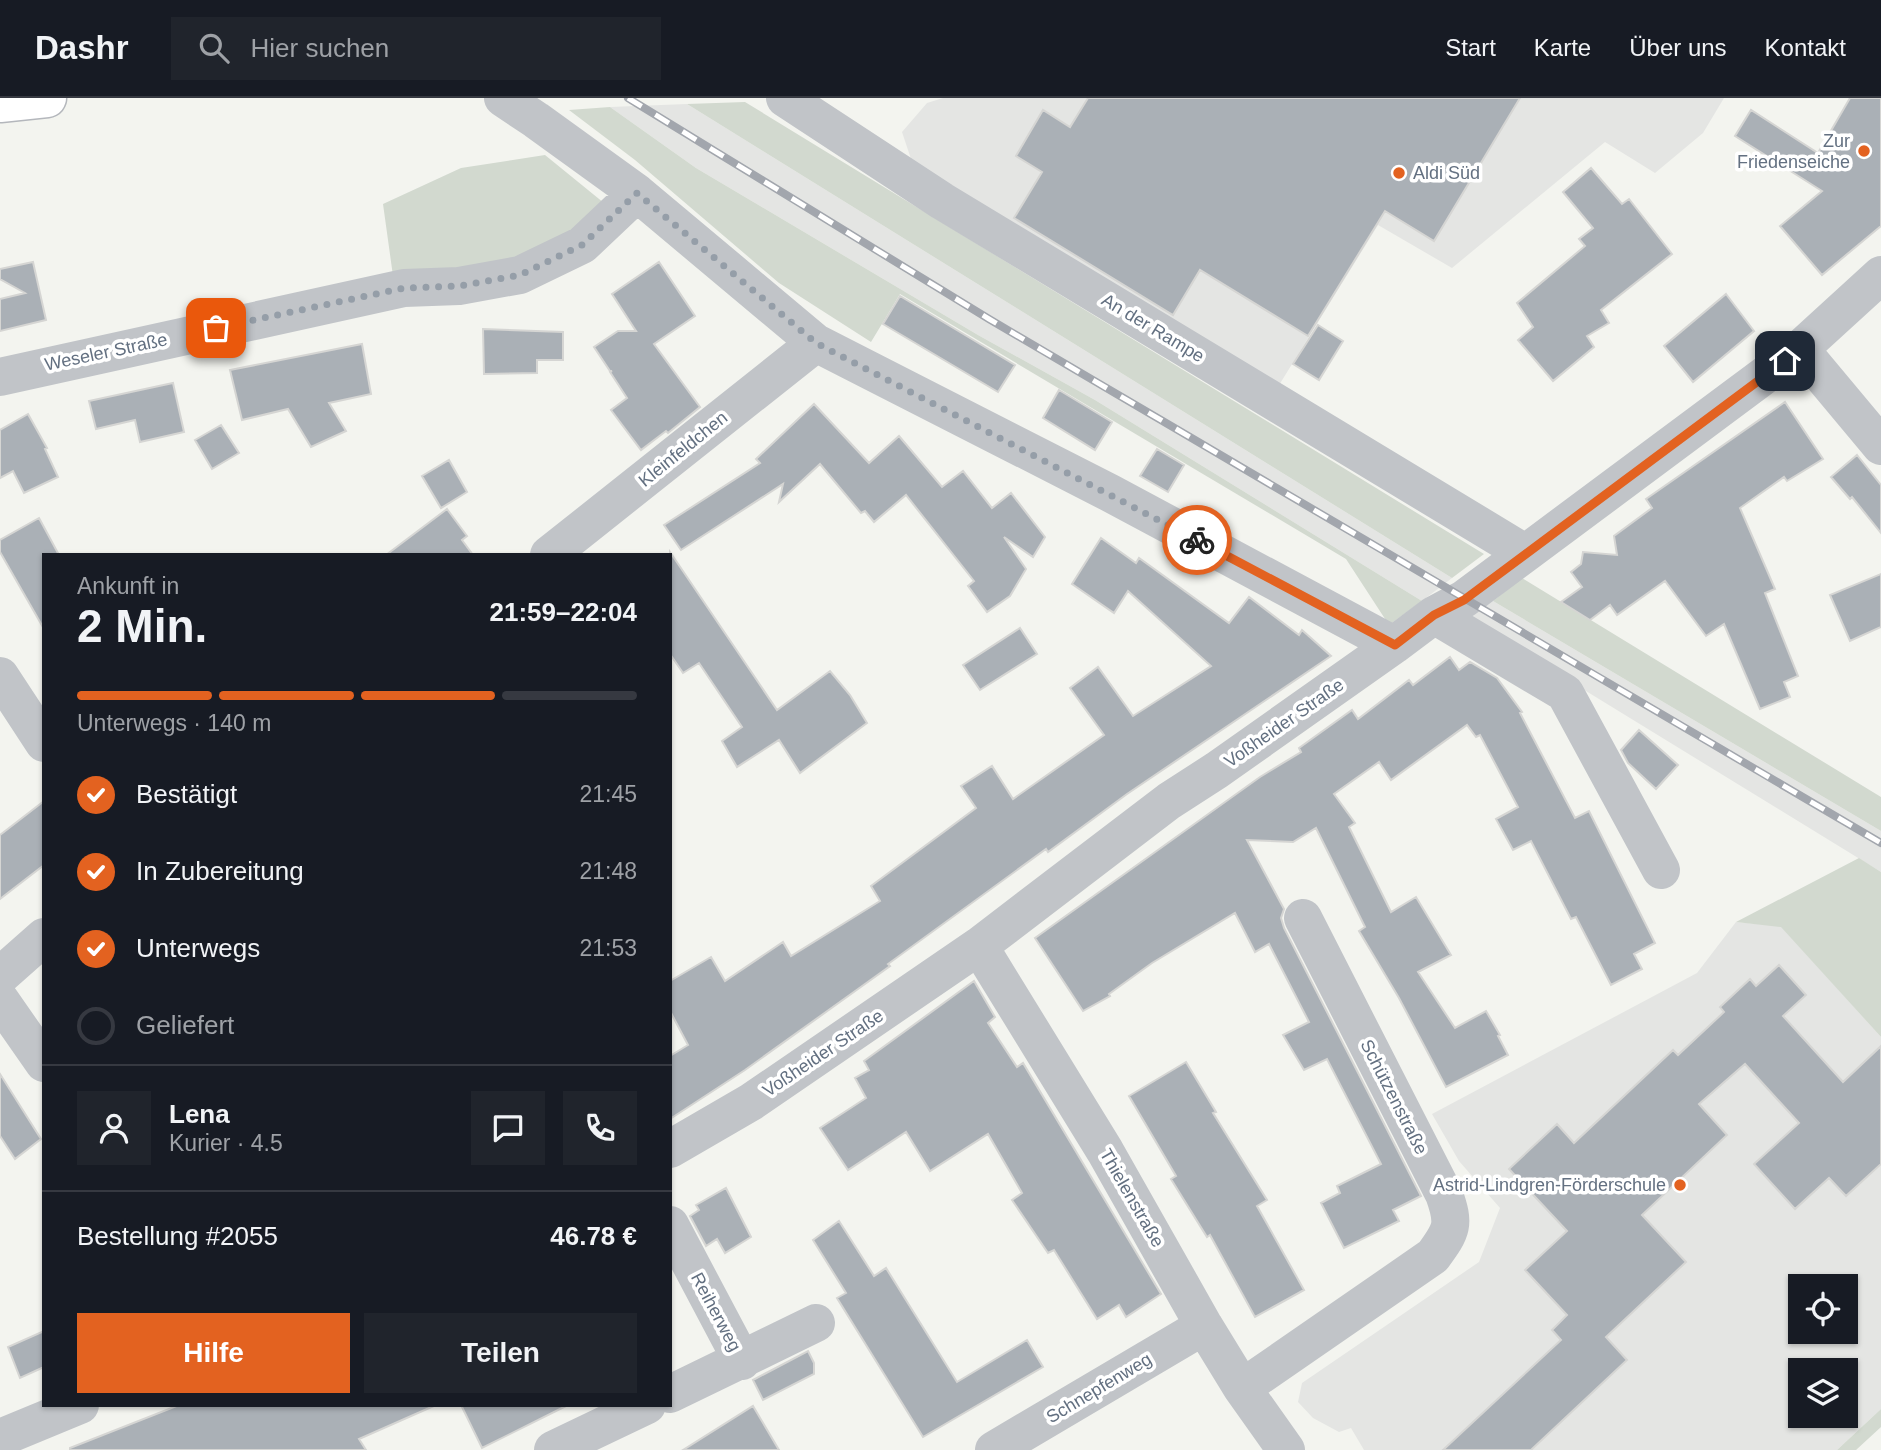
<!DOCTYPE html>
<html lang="de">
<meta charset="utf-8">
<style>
:root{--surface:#171b24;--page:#20242c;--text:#f1f3f6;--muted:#9ea1a6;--line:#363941;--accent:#e36220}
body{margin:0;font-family:Arial,sans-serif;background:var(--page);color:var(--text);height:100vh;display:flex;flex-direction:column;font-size:26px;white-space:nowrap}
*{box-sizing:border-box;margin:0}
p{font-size:23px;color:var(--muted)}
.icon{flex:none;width:38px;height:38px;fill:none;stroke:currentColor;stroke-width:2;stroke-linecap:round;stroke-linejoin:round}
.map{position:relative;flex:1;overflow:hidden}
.panel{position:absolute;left:42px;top:455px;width:630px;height:854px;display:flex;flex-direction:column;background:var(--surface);border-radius:0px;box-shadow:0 2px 5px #0004}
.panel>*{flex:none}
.buttons{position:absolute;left:1788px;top:1176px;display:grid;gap:14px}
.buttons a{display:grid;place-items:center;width:70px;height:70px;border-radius:0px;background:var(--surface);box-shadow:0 2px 5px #0004;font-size:35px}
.pin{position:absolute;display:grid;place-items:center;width:60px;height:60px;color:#fff;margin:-30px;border-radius:14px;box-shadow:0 4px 10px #0006}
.courier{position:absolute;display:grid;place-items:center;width:70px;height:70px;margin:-35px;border:5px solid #e36220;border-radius:50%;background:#fff;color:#222;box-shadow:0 2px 9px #0007}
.headline em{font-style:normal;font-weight:800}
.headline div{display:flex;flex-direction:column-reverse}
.headline{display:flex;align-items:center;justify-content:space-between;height:119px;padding:0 35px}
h1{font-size:46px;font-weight:800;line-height:52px}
.bar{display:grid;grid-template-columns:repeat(4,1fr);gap:10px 7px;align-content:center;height:84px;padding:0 35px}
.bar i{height:9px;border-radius:5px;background:var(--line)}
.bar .active{background:var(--accent)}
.bar p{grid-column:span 4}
.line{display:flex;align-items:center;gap:18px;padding:0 35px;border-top:2px solid var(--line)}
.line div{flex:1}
.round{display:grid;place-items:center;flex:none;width:74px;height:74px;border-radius:0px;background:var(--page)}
ol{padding:0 35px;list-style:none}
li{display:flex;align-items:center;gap:21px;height:77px}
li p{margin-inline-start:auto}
li .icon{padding:7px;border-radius:50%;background:var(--accent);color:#fff;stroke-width:4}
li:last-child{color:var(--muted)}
li i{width:38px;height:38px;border:4px solid var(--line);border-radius:50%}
.button{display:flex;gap:14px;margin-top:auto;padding:14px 35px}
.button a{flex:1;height:80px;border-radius:0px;background:var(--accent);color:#fff;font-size:28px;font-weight:800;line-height:80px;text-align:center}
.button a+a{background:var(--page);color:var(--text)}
header{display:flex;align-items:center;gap:42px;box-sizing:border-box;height:98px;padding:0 35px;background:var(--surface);border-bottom:2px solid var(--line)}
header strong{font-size:33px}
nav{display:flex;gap:38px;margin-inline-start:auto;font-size:24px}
.search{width:490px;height:63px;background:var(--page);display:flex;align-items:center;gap:18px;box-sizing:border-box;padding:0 24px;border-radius:0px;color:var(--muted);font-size:26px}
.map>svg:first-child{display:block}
.built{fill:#e4e5e3;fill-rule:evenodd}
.green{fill:#d2d9cf}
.building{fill:#aab0b6;stroke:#d5d5d3;stroke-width:2}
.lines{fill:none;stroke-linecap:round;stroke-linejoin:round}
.major-casing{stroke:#b4b7bc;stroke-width:41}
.minor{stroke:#c1c4c8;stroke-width:38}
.major{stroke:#fff;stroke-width:38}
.rail-casing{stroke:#a2a6ad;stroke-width:8}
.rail{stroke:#fff;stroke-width:5;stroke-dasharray:16;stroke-linecap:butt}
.done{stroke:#959ea8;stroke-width:7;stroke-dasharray:0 12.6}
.route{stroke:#e36220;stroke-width:9}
.poi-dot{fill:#e36220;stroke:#fff;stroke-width:2.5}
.labels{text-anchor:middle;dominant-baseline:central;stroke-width:7;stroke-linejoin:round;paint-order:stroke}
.poi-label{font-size:18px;fill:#637081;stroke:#fff;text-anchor:end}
.street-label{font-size:18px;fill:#637081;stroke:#fff}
</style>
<header>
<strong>Dashr</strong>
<div class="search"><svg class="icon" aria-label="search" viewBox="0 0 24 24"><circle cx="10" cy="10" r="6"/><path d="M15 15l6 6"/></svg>Hier suchen</div>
<nav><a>Start</a><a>Karte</a><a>Über uns</a><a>Kontakt</a></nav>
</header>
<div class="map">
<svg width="1881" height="1352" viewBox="0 0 1881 1352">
<rect width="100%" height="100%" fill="#f3f4ef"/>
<!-- built -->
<path class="built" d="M943,0H1724L1703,35L1655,75L1605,44L1452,170L1378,127L1276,292L913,67L902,34L927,5Z
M687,6L1452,480L1422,503L1095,302L978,237L696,70L610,9Z
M1493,503L1881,733V774L1467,520Z
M1736,824L1781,828L1881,939V1311L1837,1352H1364L1351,1330L1339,1334L1313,1320L1298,1304L1302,1285L1479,1164L1500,1110L1459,1063L1432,1016L1697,875ZM1801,1188H1846V1234H1801ZM1801,1272H1846V1318H1801Z"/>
<!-- green -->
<path class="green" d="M745,4L1484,456L1452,480L687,6Z
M610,9L696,70L978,237L1095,302L1422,503L1389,527L1346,461L900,196L871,244L779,185L635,62L569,12Z
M545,57L604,105L574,131L514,160L460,172L393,178L383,106L461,70Z
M1522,480L1881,699V733L1493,503Z
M1859,760L1881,774V939L1781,829L1736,824Z
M1881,1311V1329L1856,1352H1837Z"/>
<!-- building -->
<path class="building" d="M1088,0H1520L1434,143L1385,113L1308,238L1200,172L1173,217L1014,120L1042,74L1016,58L1043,12L1070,29Z
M1850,0H1881V128L1822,177L1780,128L1822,93L1735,38L1751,12L1818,55Z
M1591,70L1622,106L1629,101L1672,156L1601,212L1609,225L1587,238L1594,249L1553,283L1518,242L1533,229L1517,205L1585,148L1579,141L1593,130L1563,94Z
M33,164L46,222L0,233V201L25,195L0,181V171Z
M659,164L695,218L654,246L700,309L668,335L666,333L641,352L611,312L627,300L610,274L612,273H610L594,249L618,233H636L612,196Z
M1726,196L1754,233L1693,284L1664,248Z
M900,198L1015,267L998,294L883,226Z
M1318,227L1343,243L1319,282L1293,266Z
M483,231L563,234V262H537V275L484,276Z
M362,246L371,296L329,305L346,333L311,349L288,311L242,322L230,272Z
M173,285L184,334L140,344L135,322L96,331L89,303Z
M1059,292L1112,324L1095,352L1043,320Z
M1785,304L1823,361L1787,383L1784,379L1740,410L1775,491L1765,495L1798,578L1784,584L1790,599L1760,611L1724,526L1706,538L1665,483L1617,517L1610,507L1590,522L1561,504L1582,489L1571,474L1581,466L1583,454L1617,457L1614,438L1652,410L1646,401Z
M814,306L869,365L899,338L942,389L963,373L992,410L1011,395L1045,439L1033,459L1004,439L1026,471L1010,498L987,514L968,488L974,483L906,397L874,424L865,413L861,415L820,366L779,404L783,386L681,452L664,427L760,365L756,361Z
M28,316L47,350L45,351L58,379L24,395L13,373L0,380V332Z
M221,327L239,355L212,371L195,342Z
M1157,351L1184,367L1168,394L1140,378Z
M1857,357L1881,387V435L1852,399L1850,401L1831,379Z
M449,362L467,394L441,410L422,378Z
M447,411L467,438L462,442L473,457H386Z
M39,420L59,457H44V531L0,454V442Z
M1101,440L1136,465L1139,460L1229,525L1249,499L1299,537L1302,532L1331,558L1127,696L1048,754L1046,751L888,866L890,868L858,891L745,972L670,1021V958L688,947L670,913V883L711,859L725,883L783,844L791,858L880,803L871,788L976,710L961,688L992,668L1013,701L1104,637L1070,590L1098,569L1133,618L1211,568L1128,493L1114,515L1072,486Z
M670,454L777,612L830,573L850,597L867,625L800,675L779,642L737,669L722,643L742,629L699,565L683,575L670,556Z
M1881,476V529L1850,543L1830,497Z
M1020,530L1037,556L980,592L963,567Z
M1450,559L1459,572L1470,564L1497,580L1522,614L1520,615L1575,720L1589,713L1655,845L1634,856L1642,871L1611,887L1576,819L1571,821L1531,743L1513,752L1496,721L1518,709L1480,637L1476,639L1467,627L1391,682L1379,664L1334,696L1355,725L1349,729L1391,814L1416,799L1451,857L1418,874L1455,930L1486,913L1500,937L1498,938L1508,957L1446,989L1399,900L1359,833L1365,829L1316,730L1293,744L1247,742L1284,811L1281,820L1284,830L1421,1098L1393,1112L1399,1123L1344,1150L1321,1105L1340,1095L1337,1088L1381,1066L1327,961L1304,972L1283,937L1309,924L1269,846L1255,854L1235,815L1152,865L1109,896L1110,898L1083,913L1035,840L1260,679L1301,654L1299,650L1352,612L1358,621L1409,582L1413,587Z
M1639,632L1678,667L1656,691L1628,665L1621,652Z
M44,703V767L0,801V737Z
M1779,867L1806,897L1783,918L1843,984L1881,948V1066L1846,1098L1829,1080L1795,1111L1754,1066L1799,1025L1745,966L1699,1006L1727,1037L1642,1117L1686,1164L1606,1239L1627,1262L1531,1352H1443L1561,1242L1552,1232L1567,1217L1525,1172L1567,1133L1509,1071L1557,1026L1574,1045L1673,952L1678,957L1724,914L1720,909L1750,881L1756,888Z
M974,883L995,919L988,925L1017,969L1023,965L1161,1196L1126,1219L1119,1207L1097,1221L1054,1152L1048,1155L1012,1102L1022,1095L988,1036L930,1073L906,1034L848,1072L820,1030L866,1000L855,980L869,972L864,963Z
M1186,964L1216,1014L1213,1015L1267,1102L1257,1108L1304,1192L1255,1219L1210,1137L1207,1139L1171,1081L1176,1078L1129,998Z
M0,976L41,1041L15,1061L0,1038Z
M726,1090L751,1139L725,1155L717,1141L706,1148L690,1118L699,1112L696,1107Z
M839,1123L874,1178L886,1170L957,1284L1027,1242L1043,1269L923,1339L837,1200L846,1195L813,1142Z
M44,1233V1269L20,1280L8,1249Z
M808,1253L814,1265V1276L763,1302L753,1282Z
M179,1307H436L359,1341L366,1352H70V1350Z
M461,1307H568L482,1350Z
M753,1308L779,1352H683Z"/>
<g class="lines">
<!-- major casing -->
<g class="major-casing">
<path id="major" d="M0,5L47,0"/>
</g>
<!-- minor -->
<path class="minor" d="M503,0L536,22L637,95
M785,0L942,103L1525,455
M1800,251L1881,348
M0,279L404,190L459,188L520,177L582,147L637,95L816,245L1110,395L1394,547
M549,457L816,245
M1434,517L1565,595L1661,772
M0,578L44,645
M979,848L1105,1053L1204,1228L1242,1290L1286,1352
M0,878L44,839
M0,902L44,965
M670,1051L751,1004L979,848L1169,703L1217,672L1394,547L1434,517L1464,501L1800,251L1881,177
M670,1127L742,1263
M1242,1290L1433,1158C1452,1132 1455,1127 1444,1096L1303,820
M670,1296L816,1225
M0,1340L80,1307
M553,1352L647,1307
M994,1352L1204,1228"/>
<!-- major -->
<use href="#major" class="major"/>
<!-- rail casing -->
<g class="rail-casing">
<path id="rail" d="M628,0L989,221L1881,745"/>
</g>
<!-- rail -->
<use href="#rail" class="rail"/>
</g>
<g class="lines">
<!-- done -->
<path class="done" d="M216,230L404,190L459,188L520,177L582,147L637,95L816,245L1197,442"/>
<!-- route -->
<path class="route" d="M1197,442L1395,547L1434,517L1464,502L1785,263"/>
</g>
<!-- markers -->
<g class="poi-dot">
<circle cx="1864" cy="53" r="7"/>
<circle cx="1399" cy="75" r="7"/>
<circle cx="1680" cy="1087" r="7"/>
</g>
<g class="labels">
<!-- poi labels -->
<g class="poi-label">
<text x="1850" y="43">Zur<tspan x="1850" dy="21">Friedenseiche</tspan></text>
<text x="1413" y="75" text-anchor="start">Aldi Süd</text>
<text x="1666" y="1087">Astrid-Lindgren-Förderschule</text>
</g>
<!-- street labels -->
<g class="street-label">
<text transform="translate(1153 230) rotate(31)">An der Rampe</text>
<text transform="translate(106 254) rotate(-12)">Weseler Straße</text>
<text transform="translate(683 351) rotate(-39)">Kleinfeldchen</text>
<text transform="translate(1284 625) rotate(-35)">Voßheider Straße</text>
<text transform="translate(823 955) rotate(-34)">Voßheider Straße</text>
<text transform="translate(1394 999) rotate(63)">Schützenstraße</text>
<text transform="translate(1132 1100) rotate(60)">Thielenstraße</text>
<text transform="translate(716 1214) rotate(62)">Reiherweg</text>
<text transform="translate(1099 1290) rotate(-31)">Schnepfenweg</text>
</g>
</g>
</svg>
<div class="buttons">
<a><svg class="icon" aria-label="locate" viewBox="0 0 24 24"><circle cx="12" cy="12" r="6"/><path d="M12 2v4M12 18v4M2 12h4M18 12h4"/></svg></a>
<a><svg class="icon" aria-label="layers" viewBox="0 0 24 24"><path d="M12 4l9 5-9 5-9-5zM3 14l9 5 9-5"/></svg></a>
</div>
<div class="pin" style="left:216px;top:230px;background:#ea580c"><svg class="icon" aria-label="bag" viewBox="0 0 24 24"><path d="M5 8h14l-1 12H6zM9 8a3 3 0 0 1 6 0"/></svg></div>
<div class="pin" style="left:1785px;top:263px;background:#1f2937"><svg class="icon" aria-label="home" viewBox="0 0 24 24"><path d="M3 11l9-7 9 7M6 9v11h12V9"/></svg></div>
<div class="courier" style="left:1197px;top:442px"><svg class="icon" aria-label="bike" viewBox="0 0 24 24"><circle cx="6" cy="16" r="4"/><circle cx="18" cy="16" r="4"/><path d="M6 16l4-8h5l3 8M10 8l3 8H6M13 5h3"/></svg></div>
<section class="panel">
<div class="headline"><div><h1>2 Min.</h1><p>Ankunft in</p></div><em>21:59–22:04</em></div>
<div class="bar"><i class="active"></i><i class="active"></i><i class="active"></i><i></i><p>Unterwegs · 140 m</p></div>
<ol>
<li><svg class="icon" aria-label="check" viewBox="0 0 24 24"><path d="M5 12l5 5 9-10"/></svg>Bestätigt<p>21:45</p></li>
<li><svg class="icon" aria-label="check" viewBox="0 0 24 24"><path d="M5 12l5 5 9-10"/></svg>In Zubereitung<p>21:48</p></li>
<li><svg class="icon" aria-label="check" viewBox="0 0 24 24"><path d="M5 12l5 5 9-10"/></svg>Unterwegs<p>21:53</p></li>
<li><i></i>Geliefert</li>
</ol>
<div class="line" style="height:126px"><a class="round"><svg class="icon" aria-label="person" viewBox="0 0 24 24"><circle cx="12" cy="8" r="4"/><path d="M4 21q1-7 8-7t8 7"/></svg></a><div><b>Lena</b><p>Kurier · 4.5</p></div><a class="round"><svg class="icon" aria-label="chat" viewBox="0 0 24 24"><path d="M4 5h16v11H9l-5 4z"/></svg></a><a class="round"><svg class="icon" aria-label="phone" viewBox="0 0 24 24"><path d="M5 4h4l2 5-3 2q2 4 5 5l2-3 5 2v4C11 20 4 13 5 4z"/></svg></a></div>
<div class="line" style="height:91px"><div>Bestellung #2055</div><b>46.78 €</b></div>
<div class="button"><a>Hilfe</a><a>Teilen</a></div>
</section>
</div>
